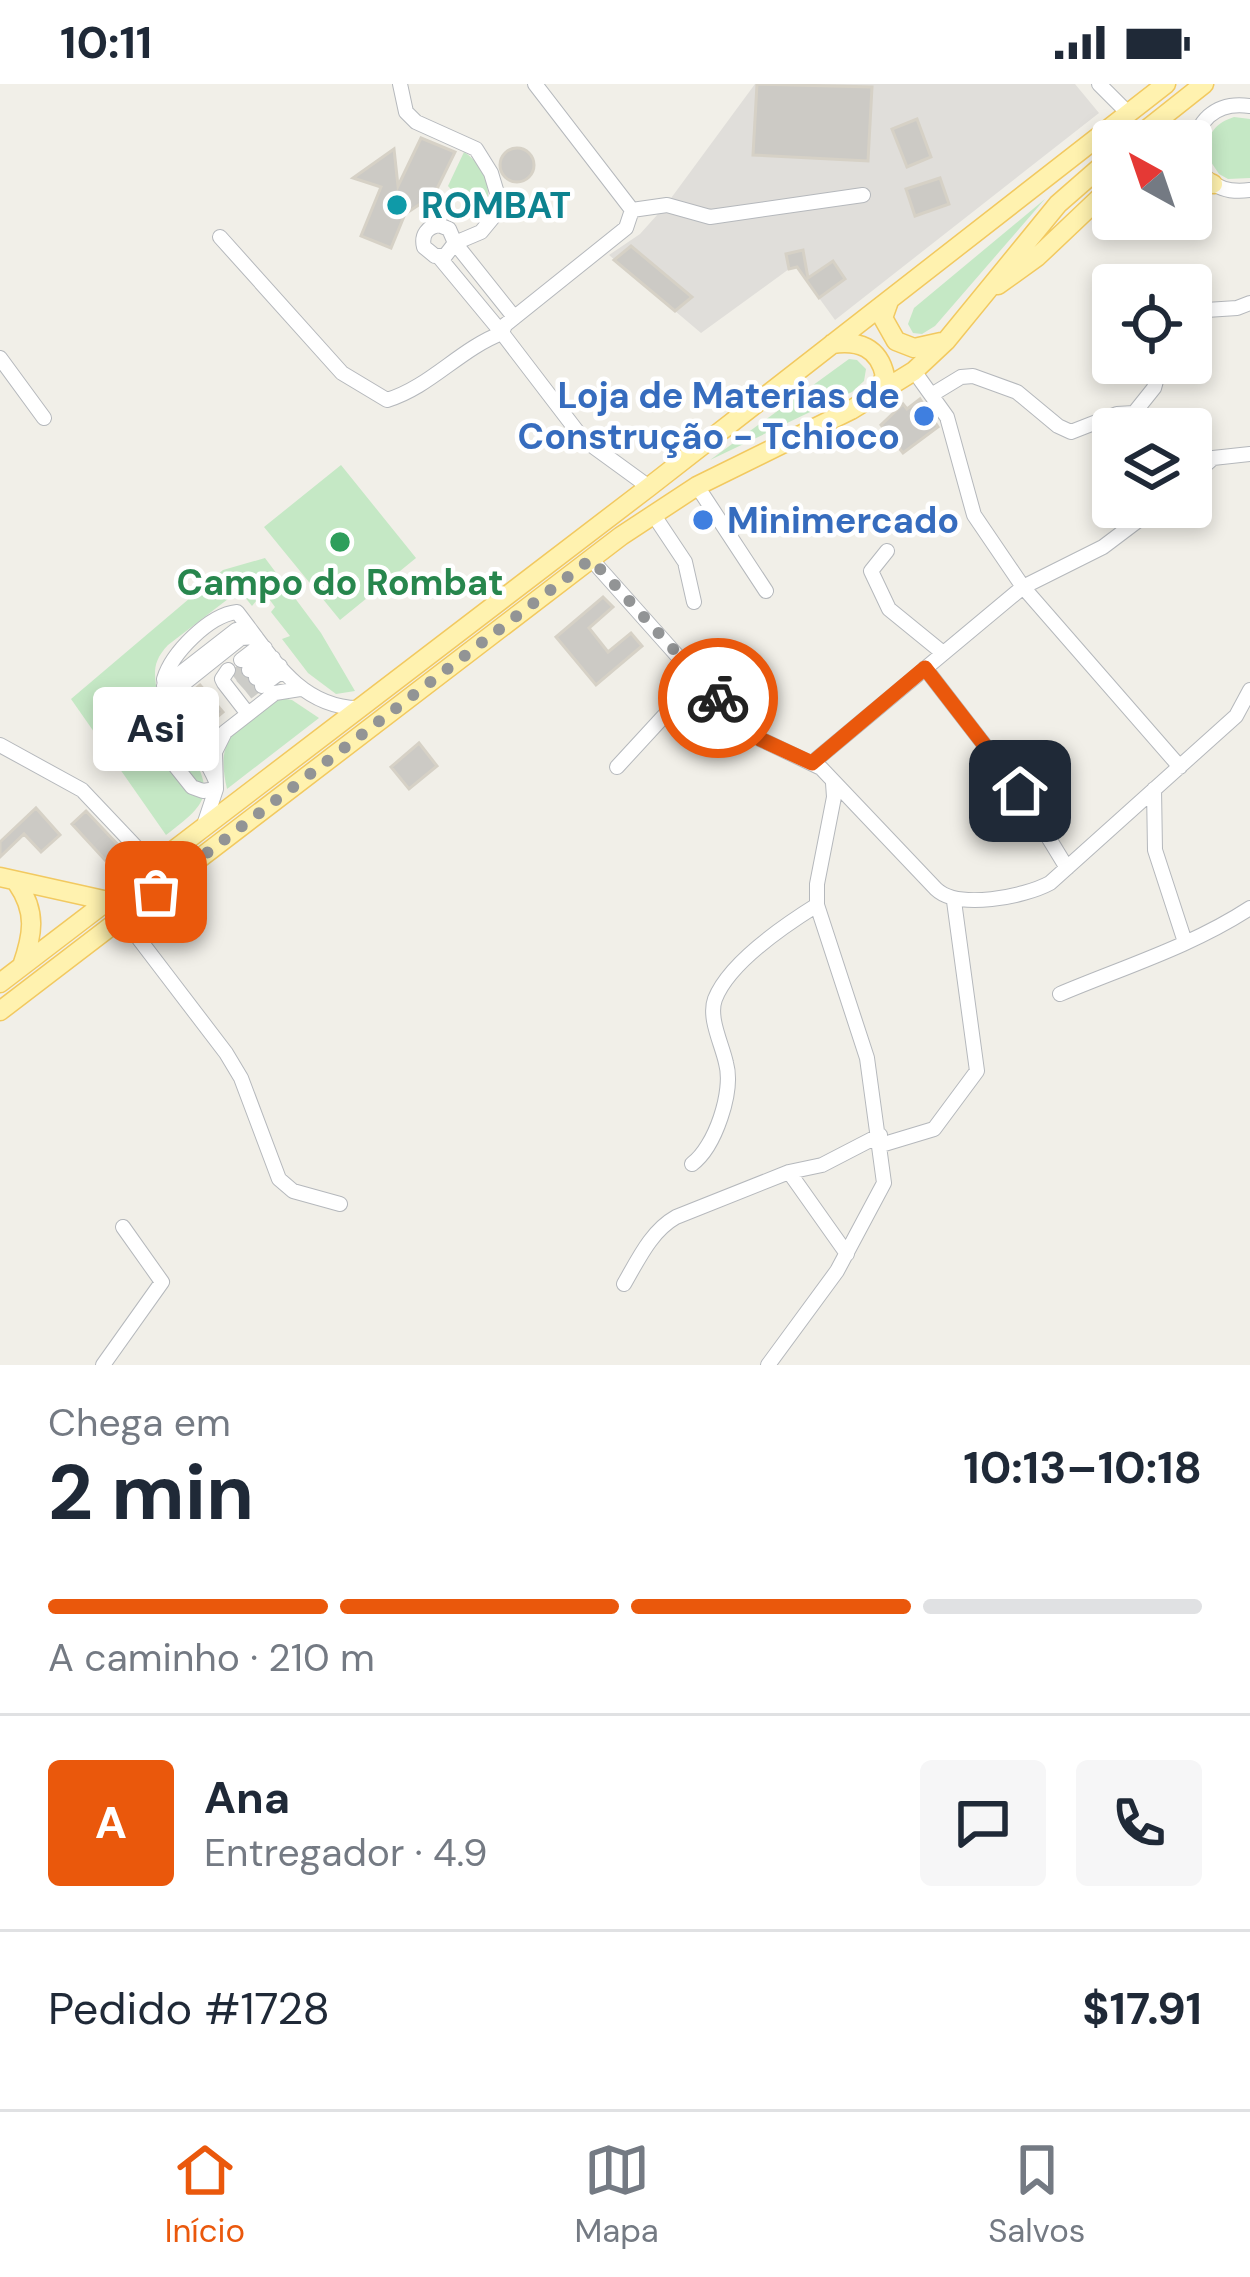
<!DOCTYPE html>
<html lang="pt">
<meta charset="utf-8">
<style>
:root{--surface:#fff;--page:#f6f6f7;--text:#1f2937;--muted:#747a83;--line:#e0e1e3;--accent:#ea580c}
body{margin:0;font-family:"DM Sans",sans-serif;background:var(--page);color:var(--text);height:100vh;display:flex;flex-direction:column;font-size:45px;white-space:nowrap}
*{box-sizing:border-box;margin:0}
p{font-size:39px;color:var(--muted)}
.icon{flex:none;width:66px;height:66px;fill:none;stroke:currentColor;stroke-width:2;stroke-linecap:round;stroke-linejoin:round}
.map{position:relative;height:1281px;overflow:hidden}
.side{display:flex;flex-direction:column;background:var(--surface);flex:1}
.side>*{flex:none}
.needle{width:78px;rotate:320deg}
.fabs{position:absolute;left:1092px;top:36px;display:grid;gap:24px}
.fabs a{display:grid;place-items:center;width:120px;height:120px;border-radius:12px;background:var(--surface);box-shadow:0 6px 18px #0003;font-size:60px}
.pin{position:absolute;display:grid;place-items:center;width:102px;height:102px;color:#fff;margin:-51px;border-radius:24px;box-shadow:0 6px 18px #0006}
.courier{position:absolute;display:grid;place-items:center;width:120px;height:120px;margin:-60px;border:9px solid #ea580c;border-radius:50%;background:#fff;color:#222;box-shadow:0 3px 15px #0007}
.bubble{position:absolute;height:84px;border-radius:12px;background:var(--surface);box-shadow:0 6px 18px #0003;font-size:39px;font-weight:700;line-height:84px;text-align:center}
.head em{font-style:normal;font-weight:700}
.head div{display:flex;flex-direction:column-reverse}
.head{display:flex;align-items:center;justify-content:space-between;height:204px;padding:0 48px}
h1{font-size:78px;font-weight:700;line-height:90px}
.bar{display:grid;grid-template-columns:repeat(4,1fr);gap:18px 12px;align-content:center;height:144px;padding:0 48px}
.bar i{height:15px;border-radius:9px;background:var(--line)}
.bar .selected{background:var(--accent)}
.bar p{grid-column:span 4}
.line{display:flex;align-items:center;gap:30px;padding:0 48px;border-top:3px solid var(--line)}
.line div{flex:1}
.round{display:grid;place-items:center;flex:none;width:126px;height:126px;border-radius:12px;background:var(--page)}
.status{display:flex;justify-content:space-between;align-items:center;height:84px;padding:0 60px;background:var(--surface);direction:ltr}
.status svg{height:33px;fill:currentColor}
.tab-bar{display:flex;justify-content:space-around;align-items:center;height:168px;border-top:3px solid var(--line);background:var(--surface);font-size:33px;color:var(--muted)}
.tab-bar a{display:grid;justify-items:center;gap:6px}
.tab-bar .selected{color:var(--accent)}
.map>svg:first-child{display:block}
.industrial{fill:#e0deda}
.green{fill:#c5e8c5}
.building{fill:#cccac5;stroke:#d6d1c6;stroke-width:3}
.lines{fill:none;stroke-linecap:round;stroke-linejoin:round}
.minor-tunnel{stroke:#ccccc8;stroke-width:14;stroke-dasharray:14 7;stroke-linecap:butt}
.minor-casing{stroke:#b5b8bc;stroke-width:16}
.major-casing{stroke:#f2c960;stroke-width:21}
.minor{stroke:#fff;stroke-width:14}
.major{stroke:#fff2af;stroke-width:18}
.done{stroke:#929495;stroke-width:12;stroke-dasharray:0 21.6}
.route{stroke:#ea580c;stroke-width:15}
.culture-dot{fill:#0f9aa8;stroke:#fff;stroke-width:4.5}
.shop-dot{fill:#3f7fe0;stroke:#fff;stroke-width:4.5}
.leisure-dot{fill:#2e9e5b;stroke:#fff;stroke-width:4.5}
.labels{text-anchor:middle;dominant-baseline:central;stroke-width:9;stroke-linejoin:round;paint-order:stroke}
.culture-label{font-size:36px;font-weight:bold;fill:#0d838f;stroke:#fff;text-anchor:start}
.shop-label{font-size:36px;font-weight:bold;fill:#366cbe;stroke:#fff;text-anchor:end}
.leisure-label{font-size:36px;font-weight:bold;fill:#27864d;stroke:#fff}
</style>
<div class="status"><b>10:11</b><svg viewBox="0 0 49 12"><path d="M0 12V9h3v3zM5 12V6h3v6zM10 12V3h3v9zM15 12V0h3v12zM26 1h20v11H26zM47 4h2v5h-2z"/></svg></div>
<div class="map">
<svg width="1250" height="1281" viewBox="0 0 1250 1281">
<rect width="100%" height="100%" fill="#f1efe8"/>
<!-- industrial -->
<path class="industrial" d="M755,0H1075L1099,29L835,236L806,196L805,182L789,185L701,249L609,171L640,150L666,121Z"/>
<!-- green -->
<path class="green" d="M1234,33L1250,35V94L1228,95L1219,90L1207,72C1206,51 1215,39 1234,33Z
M464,68C487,83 497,114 478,136L448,102Z
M1045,115L935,242L922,250L913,249L908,240L914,224Z
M849,275L857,276L866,285L864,297L852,308L710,376Z
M341,381L416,474L340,536L264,443Z
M265,474L321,549L355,607L336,610L308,589L282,555L290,552L271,528L275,523L264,508L252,522L244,512L228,515L168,561C144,586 162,600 155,625L176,657L186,660C215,709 210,718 166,751L71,615L223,486Z
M280,614L292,616L319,634L227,705C214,649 239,644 280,614Z"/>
<!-- building -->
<path class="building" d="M757,0L872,3L868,77L753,71Z
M917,35L931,73L907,83L892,45Z
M421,54L455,68L434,111L405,130L391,164L361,152L381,103L353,94L394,65L398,102Z
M500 81a17 17 0 1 1 34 0a17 17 0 1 1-34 0Z
M940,94L949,120L915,132L906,105Z
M631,162L692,213L675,227L614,176Z
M803,166L808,194L833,177L845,195L819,214L797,183L789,185L786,170Z
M920,315L938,343L903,369L881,341L903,320L907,325Z
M603,513L613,523L589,544L608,568L631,549L642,562L596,601L556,553Z
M200,601L223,628L205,643L183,615Z
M419,659L437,682L409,705L391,683Z
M36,724L60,751L41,768L24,750L0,773V758Z
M86,727L120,763L105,776L72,740Z"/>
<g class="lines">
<!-- minor-tunnel -->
<path class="minor-tunnel" d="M234,593L247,583
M241,602L253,591
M247,609L260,599
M144,642L139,647L152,666"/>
<!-- minor casing -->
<g class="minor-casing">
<path id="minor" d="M400,0L406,28L416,38L476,65L491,89L497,109L495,131L481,148L455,159L445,172H435L424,163C421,151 427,143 439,141L449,145L455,159L514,233
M535,0L632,126L626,144L505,241L502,249L583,355L649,403
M1099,0L1128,29
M1250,22C1177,11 1177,117 1250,106
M632,126L667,121L710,133L863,111
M220,153L342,289L387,316C430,303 460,265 502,249L439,173
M1191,227L1237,224L1250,219
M0,274L44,334
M914,287L947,333L974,431L1023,503L1180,683
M933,310L961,293L973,292L1017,308L1058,342L1071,348L1117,330L1134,329L1154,304L1161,279
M1191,394L1213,374L1250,370
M697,402L766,507
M653,430L685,478L694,518
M887,467L871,487L889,525L943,569
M591,475L698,595L760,655L821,684L936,805C958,826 1024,813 1050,799L1236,632L1250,606
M241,576L258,563L265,564
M925,584L1020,707L1067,784
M228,586L222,595L224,599L248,630
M249,586L265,573L273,574
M256,594L271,582H280
M164,602L236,546L250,545
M262,602L278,590H286
M167,613L241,554L256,553
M137,634L192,703L203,707L216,705
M144,642L171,622
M0,661L82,706L154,782
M812,679L1023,503L1103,463L1156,423
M617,683L698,595
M215,695C200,660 168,633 164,595C172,569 209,531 237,528C270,570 298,623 358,624
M1154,705L1155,766L1185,858
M204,741L216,705L215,668L225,648L275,609L300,605
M123,834L226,969L241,994L279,1095L293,1107L340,1120
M1060,910C1124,883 1192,862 1250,824
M881,1061L934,1045L977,987L954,817
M692,1080C715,1063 734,1007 726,979C722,960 708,934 715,915C729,879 785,841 817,821
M789,1088L847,1170
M624,1200C638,1176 651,1147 676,1133L789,1088L822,1081L880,1051
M103,1281L162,1198L123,1143
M768,1281L837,1187L884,1099L867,974L817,821V800L834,713L833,699"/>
</g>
<!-- major casing -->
<g class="major-casing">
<path id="major" d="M1132,57L1204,0
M1191,91L1213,100
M998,201L1037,173L1113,101
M889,217L883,234L896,257L914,264L941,258
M832,260C858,256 879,263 885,292L876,310
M0,793L108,817
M17,799C37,828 33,850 22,882
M0,899L649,403L1166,0
M0,927L621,452L697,402L851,326L914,287L946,257L1058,120L1113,72"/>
</g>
<!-- minor -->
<use href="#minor" class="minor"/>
<!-- major -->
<use href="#major" class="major"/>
</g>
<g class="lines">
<!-- done -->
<path class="done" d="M156,808L591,475L718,614"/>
<!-- route -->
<path class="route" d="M718,614L760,655L812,679L925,584L1020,707"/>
</g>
<!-- markers -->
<circle class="culture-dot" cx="397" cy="121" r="12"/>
<g class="shop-dot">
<circle cx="924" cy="332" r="12"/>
<circle cx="703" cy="436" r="12"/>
</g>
<circle class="leisure-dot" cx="340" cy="458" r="12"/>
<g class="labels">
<!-- culture labels -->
<g class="culture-label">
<text x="421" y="121">ROMBAT</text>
</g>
<!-- shop labels -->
<g class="shop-label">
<text x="900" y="311">Loja de Materias de<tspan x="900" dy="41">Construção - Tchioco</tspan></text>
<text x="727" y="436" text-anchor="start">Minimercado</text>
</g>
<!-- leisure labels -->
<g class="leisure-label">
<text x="340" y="498">Campo do Rombat</text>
</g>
</g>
</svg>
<div class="fabs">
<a><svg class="needle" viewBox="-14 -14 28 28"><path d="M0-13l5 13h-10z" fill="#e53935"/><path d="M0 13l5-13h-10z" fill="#747a83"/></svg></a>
<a><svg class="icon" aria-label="locate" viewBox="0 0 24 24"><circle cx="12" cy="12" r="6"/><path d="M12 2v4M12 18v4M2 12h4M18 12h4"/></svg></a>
<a><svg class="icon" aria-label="layers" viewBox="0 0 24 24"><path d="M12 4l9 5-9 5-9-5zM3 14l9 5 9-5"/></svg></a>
</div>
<div class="pin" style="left:156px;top:808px;background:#ea580c"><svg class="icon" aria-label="bag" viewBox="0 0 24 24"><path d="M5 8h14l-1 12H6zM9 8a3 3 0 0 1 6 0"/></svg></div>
<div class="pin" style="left:1020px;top:707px;background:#1f2937"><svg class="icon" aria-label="home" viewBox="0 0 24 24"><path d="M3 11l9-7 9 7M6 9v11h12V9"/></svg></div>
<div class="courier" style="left:718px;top:614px"><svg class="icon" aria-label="bike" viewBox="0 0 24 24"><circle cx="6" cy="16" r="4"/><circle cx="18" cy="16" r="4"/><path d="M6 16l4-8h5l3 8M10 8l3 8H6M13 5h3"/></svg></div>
<div class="bubble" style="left:93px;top:603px;width:126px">Asi</div>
</div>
<section class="side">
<div class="head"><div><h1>2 min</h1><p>Chega em</p></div><em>10:13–10:18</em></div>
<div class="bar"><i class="selected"></i><i class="selected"></i><i class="selected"></i><i></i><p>A caminho · 210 m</p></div>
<div class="line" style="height:216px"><b class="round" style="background:var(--accent);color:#fff">A</b><div><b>Ana</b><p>Entregador · 4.9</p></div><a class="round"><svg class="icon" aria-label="chat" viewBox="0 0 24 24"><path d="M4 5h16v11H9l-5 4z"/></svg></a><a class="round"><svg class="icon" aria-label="phone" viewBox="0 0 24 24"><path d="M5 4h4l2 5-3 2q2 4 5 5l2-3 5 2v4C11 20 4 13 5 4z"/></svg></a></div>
<div class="line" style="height:156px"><div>Pedido #1728</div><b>$17.91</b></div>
</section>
<nav class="tab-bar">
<a class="selected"><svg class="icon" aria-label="home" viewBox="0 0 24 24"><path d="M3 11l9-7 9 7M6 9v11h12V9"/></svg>Início</a>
<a><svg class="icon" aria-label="map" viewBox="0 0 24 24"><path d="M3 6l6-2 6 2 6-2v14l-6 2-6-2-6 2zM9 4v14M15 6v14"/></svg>Mapa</a>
<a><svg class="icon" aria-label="saved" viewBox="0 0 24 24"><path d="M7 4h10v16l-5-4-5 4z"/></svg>Salvos</a>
</nav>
